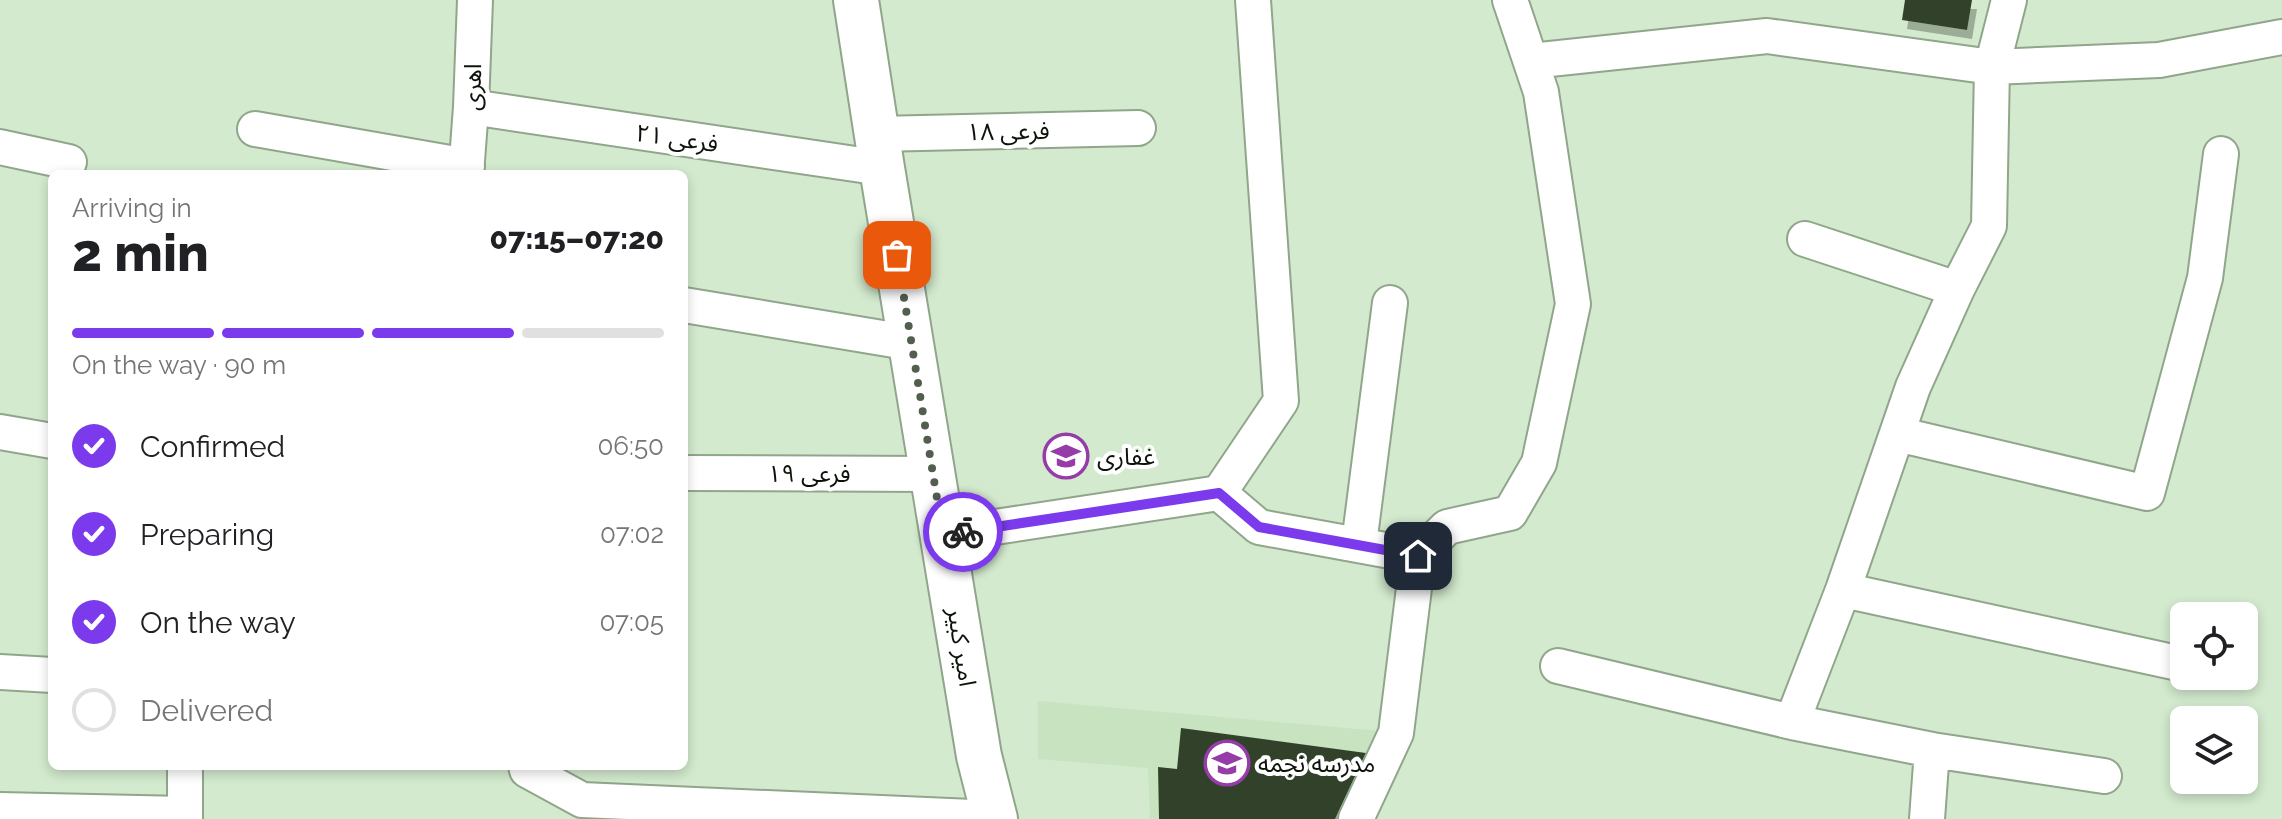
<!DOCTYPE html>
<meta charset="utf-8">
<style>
:root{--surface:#fff;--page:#f2f2f2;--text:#202124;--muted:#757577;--line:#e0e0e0;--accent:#7c3aed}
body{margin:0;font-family:Raleway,"Noto Sans Arabic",sans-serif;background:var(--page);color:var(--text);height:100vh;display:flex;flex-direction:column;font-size:30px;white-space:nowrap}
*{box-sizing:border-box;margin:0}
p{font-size:26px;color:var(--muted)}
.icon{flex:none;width:44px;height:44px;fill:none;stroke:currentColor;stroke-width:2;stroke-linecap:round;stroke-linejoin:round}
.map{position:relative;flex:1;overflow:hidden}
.side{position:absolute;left:48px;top:170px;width:640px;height:600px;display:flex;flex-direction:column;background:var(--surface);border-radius:12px;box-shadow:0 4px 12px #0003}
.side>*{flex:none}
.tools{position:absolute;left:2170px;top:602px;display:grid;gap:16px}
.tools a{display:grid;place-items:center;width:88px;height:88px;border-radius:12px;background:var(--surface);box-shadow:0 4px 12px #0003;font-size:40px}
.pin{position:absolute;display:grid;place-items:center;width:68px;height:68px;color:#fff;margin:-34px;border-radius:16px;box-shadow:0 4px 12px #0006}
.courier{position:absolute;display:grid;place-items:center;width:80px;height:80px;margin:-40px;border:6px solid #7c3aed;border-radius:50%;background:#fff;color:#222;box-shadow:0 2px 10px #0007}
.head em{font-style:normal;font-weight:800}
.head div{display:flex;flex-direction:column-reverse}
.head{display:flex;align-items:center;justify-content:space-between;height:136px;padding:0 24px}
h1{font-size:52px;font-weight:800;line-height:60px}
.bar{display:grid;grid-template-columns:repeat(4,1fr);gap:12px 8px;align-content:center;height:96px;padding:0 24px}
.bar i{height:10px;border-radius:6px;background:var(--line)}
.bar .on{background:var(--accent)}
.bar p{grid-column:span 4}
ol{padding:0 24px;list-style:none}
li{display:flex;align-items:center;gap:24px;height:88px}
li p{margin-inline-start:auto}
li .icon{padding:8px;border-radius:50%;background:var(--accent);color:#fff;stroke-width:4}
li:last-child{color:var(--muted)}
li i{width:44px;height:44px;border:4px solid var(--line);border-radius:50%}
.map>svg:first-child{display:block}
.built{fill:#c7e3c0}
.building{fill:#30432b;filter:url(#shadow)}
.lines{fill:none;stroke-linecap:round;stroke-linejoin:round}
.minor-casing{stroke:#90a68b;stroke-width:38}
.secondary-casing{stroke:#90a68b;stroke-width:48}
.minor{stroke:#fff;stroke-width:34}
.secondary{stroke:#fff;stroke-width:44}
.done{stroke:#525f4f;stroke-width:8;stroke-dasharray:0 14.4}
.route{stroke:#7c3aed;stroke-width:10}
.labels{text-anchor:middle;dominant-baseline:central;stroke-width:8;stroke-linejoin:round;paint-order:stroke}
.street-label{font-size:24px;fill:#0c140a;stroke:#fff}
.poi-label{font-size:24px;fill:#0c140a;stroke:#fff;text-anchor:start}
</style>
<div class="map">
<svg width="2282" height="819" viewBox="0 0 2282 819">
<defs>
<filter id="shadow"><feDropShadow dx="5" dy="9" stdDeviation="0" flood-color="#0004"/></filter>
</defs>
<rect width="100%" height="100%" fill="#d3eace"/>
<!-- built -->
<path class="built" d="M1038,701L1380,731L1366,753L1335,819H1150L1148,768L1038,759Z"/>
<!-- building -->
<path class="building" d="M1905,0H1972L1967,30L1902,20Z
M1181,728L1366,753L1335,819H1159L1158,767L1177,769Z"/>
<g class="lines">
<!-- minor casing -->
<g class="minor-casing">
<path id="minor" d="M1531,61L1767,36L1992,67L2159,60L2282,37
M471,107L882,168
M255,129L467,166
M878,134L1138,128
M0,147L69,162
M466,174L471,107L475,0
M1805,239L1957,289
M684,305L912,343
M0,432L52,441
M1897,434L2147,493L2205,278L2221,154
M684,473L933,474
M1219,493L1281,401L1253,0
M943,535L1219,493L1259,527L1418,556
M1359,544L1390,303
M1843,590L2173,662
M1558,666L1792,722L1932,750L1927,819
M0,672L52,675
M1792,722L1843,590L1913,387L1957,289L1989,226L1992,67L2009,0
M1932,750L2104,776
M526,766L527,770L582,800L995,818
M0,810L185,814
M185,819V766
M1356,819L1396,733L1418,556L1447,527L1510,513L1539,463L1573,304L1541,92L1510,0"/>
</g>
<!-- secondary casing -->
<g class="secondary-casing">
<path id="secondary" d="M856,0L882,168L979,756L995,819"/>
</g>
<!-- minor -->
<use href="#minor" class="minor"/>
<!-- secondary -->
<use href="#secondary" class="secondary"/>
</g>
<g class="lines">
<!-- done -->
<path class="done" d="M897,255L943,535L963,532"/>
<!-- route -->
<path class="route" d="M963,532L1219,493L1259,527L1418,556"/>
</g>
<!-- icons -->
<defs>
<g id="school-ring" transform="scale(2.3)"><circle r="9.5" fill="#fff" stroke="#953ca8" stroke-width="1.5"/><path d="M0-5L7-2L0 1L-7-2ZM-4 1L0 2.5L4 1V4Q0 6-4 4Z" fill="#953ca8"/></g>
</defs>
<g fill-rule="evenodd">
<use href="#school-ring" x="1066" y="456"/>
<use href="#school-ring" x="1227" y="763"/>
</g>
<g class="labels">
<!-- street labels -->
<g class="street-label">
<text transform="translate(472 87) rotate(-88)">اهری</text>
<text transform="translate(1008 131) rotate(-1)">فرعی ۱۸</text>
<text transform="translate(677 138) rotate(8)">فرعی ۲۱</text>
<text x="809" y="473">فرعی ۱۹</text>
<text transform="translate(962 647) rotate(81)">امیر کبیر</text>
</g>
<!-- poi labels -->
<g class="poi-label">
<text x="1097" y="456">غفاری</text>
<text x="1258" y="763">مدرسه نجمه</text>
</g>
</g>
</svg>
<div class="tools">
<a><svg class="icon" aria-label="locate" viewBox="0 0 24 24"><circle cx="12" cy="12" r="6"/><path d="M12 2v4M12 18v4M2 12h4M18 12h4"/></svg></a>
<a><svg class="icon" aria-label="layers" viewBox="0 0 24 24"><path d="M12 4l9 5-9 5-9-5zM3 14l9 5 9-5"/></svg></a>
</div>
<div class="pin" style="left:897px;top:255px;background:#ea580c"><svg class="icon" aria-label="bag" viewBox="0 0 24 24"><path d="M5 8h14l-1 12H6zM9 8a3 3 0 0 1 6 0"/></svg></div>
<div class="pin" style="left:1418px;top:556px;background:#1f2937"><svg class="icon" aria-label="home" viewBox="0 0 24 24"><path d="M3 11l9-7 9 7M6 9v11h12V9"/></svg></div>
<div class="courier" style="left:963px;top:532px"><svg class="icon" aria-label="bike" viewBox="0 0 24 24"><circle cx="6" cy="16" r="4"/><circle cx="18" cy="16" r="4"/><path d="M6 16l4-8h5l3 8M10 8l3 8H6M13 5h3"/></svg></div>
<section class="side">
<div class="head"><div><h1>2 min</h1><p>Arriving in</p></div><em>07:15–07:20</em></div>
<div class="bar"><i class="on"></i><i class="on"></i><i class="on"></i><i></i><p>On the way · 90 m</p></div>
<ol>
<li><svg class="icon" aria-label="check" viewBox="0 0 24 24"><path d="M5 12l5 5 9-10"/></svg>Confirmed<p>06:50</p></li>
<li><svg class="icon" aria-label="check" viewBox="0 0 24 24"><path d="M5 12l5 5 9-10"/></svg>Preparing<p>07:02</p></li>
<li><svg class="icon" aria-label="check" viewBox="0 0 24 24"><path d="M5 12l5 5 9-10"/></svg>On the way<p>07:05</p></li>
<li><i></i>Delivered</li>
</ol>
</section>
</div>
